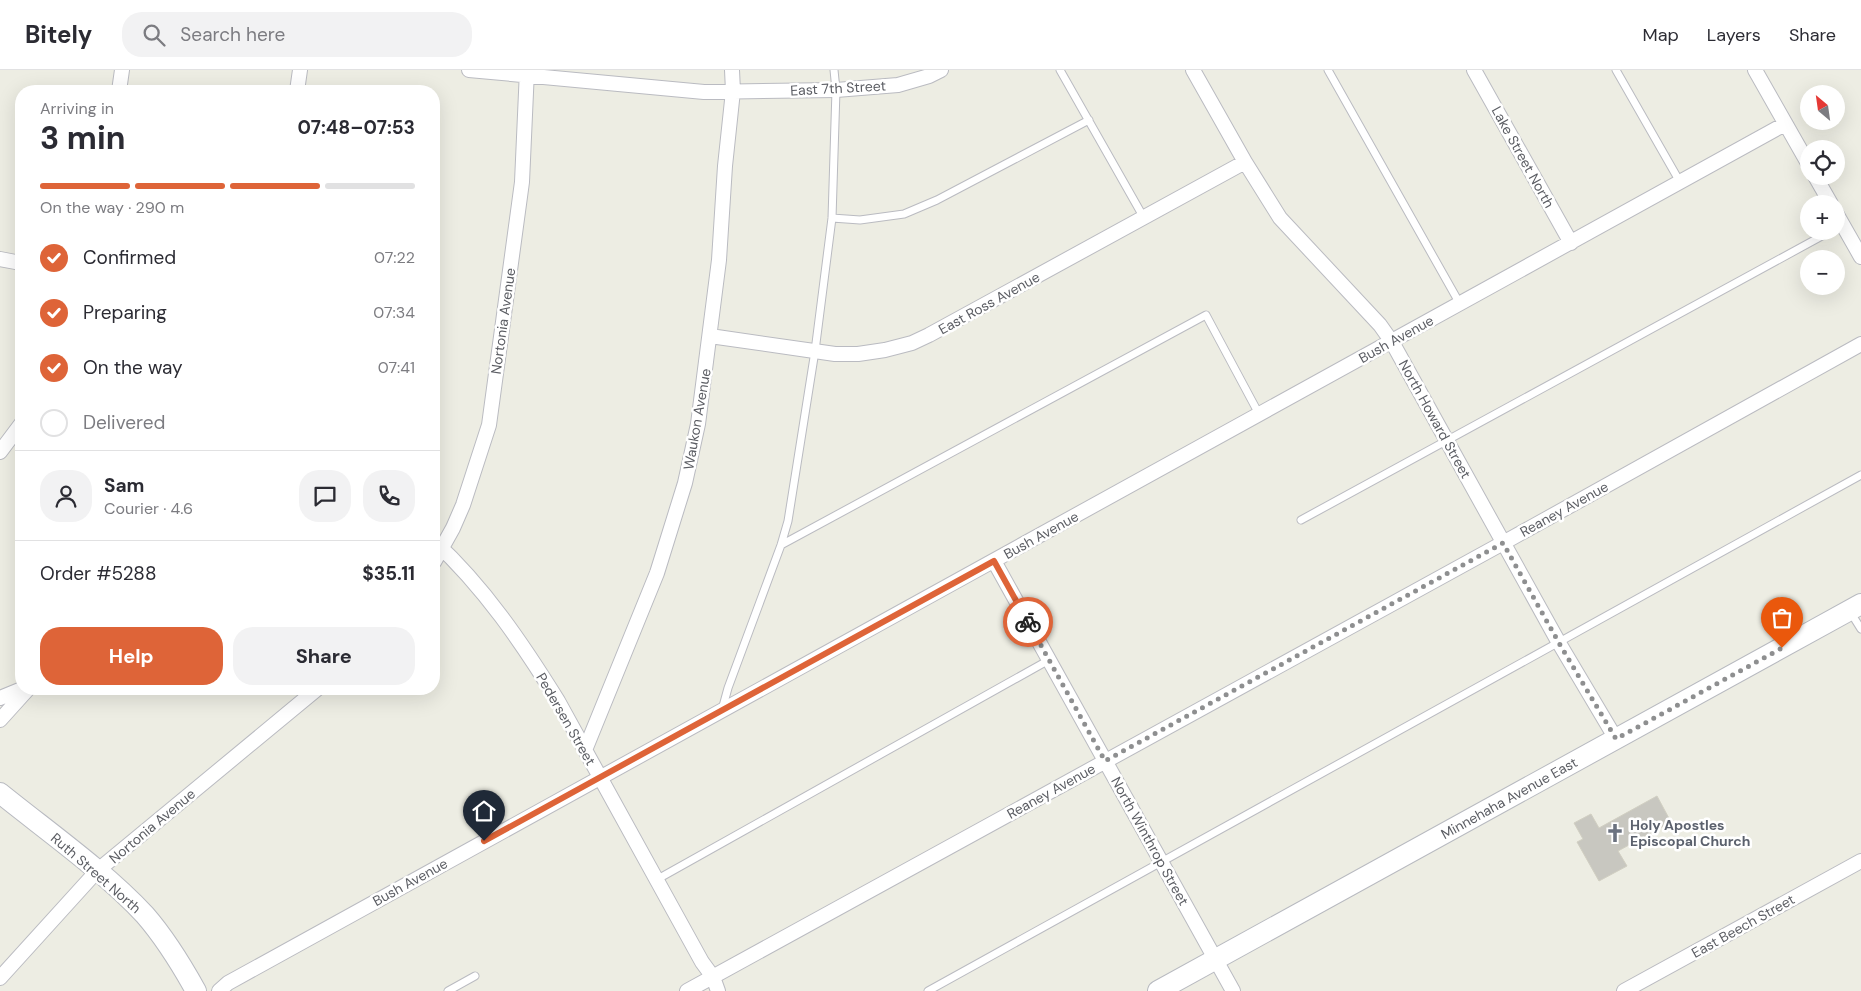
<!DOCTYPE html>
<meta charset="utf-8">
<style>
:root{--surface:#fff;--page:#f2f2f3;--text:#2b2b33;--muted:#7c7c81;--line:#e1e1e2;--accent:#de6438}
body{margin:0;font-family:"DM Sans",sans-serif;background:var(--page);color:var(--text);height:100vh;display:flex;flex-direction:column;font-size:19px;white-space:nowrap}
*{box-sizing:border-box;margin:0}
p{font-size:16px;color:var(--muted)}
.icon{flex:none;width:28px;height:28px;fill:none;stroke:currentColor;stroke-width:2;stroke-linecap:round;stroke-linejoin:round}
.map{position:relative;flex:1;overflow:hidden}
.side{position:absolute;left:15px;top:15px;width:425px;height:610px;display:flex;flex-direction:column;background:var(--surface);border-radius:20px;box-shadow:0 5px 20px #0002}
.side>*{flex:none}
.needle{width:32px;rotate:331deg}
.tools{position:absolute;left:1800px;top:15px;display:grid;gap:10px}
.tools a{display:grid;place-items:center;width:45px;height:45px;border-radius:50%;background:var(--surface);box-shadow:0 5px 20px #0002;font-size:25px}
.pin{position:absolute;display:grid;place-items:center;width:42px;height:42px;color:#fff;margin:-51px -21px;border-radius:50% 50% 50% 0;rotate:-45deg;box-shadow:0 0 5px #0007}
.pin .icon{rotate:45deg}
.courier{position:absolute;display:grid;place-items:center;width:50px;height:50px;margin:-25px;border:4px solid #de6438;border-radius:50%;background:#fff;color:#222;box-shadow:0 1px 6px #0007}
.summary em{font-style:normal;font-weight:700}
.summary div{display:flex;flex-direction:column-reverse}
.summary{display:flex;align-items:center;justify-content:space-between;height:85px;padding:0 25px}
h1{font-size:32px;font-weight:700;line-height:38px}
.bar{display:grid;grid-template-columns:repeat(4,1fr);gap:8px 5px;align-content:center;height:60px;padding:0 25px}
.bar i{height:6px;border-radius:4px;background:var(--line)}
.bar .active{background:var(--accent)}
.bar p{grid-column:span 4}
.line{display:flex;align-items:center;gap:12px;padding:0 25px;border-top:1px solid var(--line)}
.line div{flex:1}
.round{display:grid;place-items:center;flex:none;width:52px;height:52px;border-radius:20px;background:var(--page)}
ol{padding:0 25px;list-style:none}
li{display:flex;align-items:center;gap:15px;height:55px}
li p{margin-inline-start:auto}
li .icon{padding:5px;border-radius:50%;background:var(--accent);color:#fff;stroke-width:4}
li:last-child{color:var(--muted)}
li i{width:28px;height:28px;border:2px solid var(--line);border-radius:50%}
.primary-button{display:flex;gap:10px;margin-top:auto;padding:10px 25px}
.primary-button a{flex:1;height:58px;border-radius:20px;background:var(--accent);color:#fff;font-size:20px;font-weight:700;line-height:58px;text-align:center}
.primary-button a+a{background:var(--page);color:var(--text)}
header{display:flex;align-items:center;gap:30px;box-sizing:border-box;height:70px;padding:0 25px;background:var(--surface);border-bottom:1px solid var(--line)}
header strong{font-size:24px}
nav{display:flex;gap:28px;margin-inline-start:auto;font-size:18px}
.search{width:350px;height:45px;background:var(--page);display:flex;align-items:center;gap:12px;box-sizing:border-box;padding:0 18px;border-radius:20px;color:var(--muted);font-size:19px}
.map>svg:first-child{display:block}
.building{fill:#c8c7c0;stroke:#d1cfc2}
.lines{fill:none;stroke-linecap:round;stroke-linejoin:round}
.lane-casing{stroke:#babbc1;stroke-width:9}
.street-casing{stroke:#babbc1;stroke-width:16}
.secondary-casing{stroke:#b8bac0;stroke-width:22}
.lane{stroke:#fff;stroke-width:7}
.street{stroke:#fff;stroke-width:14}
.secondary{stroke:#fff;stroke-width:20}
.done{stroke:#8e8f90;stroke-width:5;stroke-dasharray:0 9}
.route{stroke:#de6438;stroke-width:6}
.labels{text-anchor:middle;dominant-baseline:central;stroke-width:5;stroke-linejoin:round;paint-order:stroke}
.street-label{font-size:14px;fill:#5b5d63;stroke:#fff}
.worship-label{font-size:14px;font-weight:bold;fill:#5b616d;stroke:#fff;text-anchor:start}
</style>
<header>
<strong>Bitely</strong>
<div class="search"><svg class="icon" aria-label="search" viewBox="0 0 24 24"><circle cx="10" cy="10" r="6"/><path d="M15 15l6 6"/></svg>Search here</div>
<nav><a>Map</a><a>Layers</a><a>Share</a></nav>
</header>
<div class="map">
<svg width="1861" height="921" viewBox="0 0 1861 921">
<rect width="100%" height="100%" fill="#edede3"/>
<!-- building -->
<path class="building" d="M1657,726L1671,752L1618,781L1627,796L1599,811L1577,772L1583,769L1574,753L1591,744L1599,758Z"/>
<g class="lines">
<!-- lane casing -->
<g class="lane-casing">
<path id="lane" d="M1060,0L1144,148
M1328,0L1460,234
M1616,0L1680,112
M832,148L860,150L904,144L937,130L1089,50
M1301,450L1831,161
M781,475L1206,245L1259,344
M1851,543L1861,559
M722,640L728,618L781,475L788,451L815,281L832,148L836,20L834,0
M656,810L1049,590
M448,921L475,906
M928,921L1861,405"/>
</g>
<!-- street casing -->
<g class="street-casing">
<path id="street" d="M469,0L704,22L836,20L898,15L929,6L941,0
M1193,0L1245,92L1280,148L1380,255L1392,272L1559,573L1616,669
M1474,0L1571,173
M1755,0L1809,95
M119,21L122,0
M297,21L300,0
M1815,106L1831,134
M1836,143L1861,187
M0,189L21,193
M710,266L835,284H858L885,280L912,273L929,265L1245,92
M0,382L21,354
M434,471C484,517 522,573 558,631L702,892L713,907L718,921
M994,491L1233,921
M434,492L453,458L463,435L489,355L522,112L527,0
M0,628L22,619
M0,650L28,619
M585,680L657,503L685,413L698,354L719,190L725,96L733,21L732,0
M0,908L97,801L317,619
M219,921L228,913L1785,54
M687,921L1503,473L1861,274
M1624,921L1861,791"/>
</g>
<!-- secondary casing -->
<g class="secondary-casing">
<path id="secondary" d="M0,723C47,761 104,801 145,845C165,868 181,894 196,921
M1158,921L1861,534"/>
</g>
<!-- lane -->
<use href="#lane" class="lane"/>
<!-- street -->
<use href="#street" class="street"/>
<!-- secondary -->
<use href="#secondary" class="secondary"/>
</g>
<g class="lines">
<!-- done -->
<path class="done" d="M1028,552L1105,691L1503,473L1559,573L1616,669L1782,578"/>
<!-- route -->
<path class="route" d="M484,771L994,491L1028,552"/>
</g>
<!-- icons -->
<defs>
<g id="church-bare" transform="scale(1.5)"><path d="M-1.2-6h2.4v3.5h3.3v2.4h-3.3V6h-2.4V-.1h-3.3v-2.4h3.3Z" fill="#6b7280" stroke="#fff" stroke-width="2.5" paint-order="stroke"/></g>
</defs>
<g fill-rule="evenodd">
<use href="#church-bare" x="1615" y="763"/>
</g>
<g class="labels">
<!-- street labels -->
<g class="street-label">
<text transform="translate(838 18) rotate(-3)">East 7th Street</text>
<text transform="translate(1523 87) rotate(61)">Lake Street North</text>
<text transform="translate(989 233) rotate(-29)">East Ross Avenue</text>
<text transform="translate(503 251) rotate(-82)">Nortonia Avenue</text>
<text transform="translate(1396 269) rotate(-29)">Bush Avenue</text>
<text transform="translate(697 349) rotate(-80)">Waukon Avenue</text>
<text transform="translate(1435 349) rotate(61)">North Howard Street</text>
<text transform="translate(1564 439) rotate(-29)">Reaney Avenue</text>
<text transform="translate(1041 465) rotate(-29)">Bush Avenue</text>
<text transform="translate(566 649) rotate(60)">Pedersen Street</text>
<text transform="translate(1051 721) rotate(-29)">Reaney Avenue</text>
<text transform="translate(1509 728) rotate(-29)">Minnehaha Avenue East</text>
<text transform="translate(152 756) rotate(-40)">Nortonia Avenue</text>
<text transform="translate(1150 771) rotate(61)">North Winthrop Street</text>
<text transform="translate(96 803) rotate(41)">Ruth Street North</text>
<text transform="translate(410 812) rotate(-29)">Bush Avenue</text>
<text transform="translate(1743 856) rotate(-29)">East Beech Street</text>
</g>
<!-- worship labels -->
<g class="worship-label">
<text x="1630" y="755">Holy Apostles<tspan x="1630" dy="16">Episcopal Church</tspan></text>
</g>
</g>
</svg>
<div class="tools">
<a><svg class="needle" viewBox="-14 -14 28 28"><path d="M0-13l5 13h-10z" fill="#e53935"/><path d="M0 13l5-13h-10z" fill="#7c7c81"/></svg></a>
<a><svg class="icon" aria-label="locate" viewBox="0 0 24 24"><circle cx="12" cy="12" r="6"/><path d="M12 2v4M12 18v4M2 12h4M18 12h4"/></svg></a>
<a>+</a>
<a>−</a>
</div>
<div class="pin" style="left:1782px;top:578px;background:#ea580c"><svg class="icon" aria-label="bag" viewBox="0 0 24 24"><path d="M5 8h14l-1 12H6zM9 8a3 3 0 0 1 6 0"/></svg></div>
<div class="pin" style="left:484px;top:771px;background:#1f2937"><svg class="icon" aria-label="home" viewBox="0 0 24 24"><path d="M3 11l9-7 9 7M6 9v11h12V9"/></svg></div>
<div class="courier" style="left:1028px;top:552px"><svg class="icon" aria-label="bike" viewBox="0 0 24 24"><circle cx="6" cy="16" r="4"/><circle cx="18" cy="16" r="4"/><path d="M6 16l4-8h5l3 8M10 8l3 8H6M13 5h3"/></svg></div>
<section class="side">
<div class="summary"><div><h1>3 min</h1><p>Arriving in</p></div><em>07:48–07:53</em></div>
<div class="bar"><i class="active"></i><i class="active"></i><i class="active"></i><i></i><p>On the way · 290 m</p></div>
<ol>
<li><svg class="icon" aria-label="check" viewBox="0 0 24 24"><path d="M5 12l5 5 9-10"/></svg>Confirmed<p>07:22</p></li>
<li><svg class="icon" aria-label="check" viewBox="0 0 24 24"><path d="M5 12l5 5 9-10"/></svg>Preparing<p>07:34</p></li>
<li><svg class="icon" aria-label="check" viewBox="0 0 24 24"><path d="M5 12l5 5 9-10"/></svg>On the way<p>07:41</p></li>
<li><i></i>Delivered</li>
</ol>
<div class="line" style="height:90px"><a class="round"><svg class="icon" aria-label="person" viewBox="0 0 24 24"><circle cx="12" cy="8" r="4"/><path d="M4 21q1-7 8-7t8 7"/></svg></a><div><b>Sam</b><p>Courier · 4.6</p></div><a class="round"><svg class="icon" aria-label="chat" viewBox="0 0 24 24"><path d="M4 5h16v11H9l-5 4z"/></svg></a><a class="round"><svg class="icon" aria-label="phone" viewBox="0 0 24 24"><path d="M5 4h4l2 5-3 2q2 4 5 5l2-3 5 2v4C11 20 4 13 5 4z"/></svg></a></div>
<div class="line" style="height:65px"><div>Order #5288</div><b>$35.11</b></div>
<div class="primary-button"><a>Help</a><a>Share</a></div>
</section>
</div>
